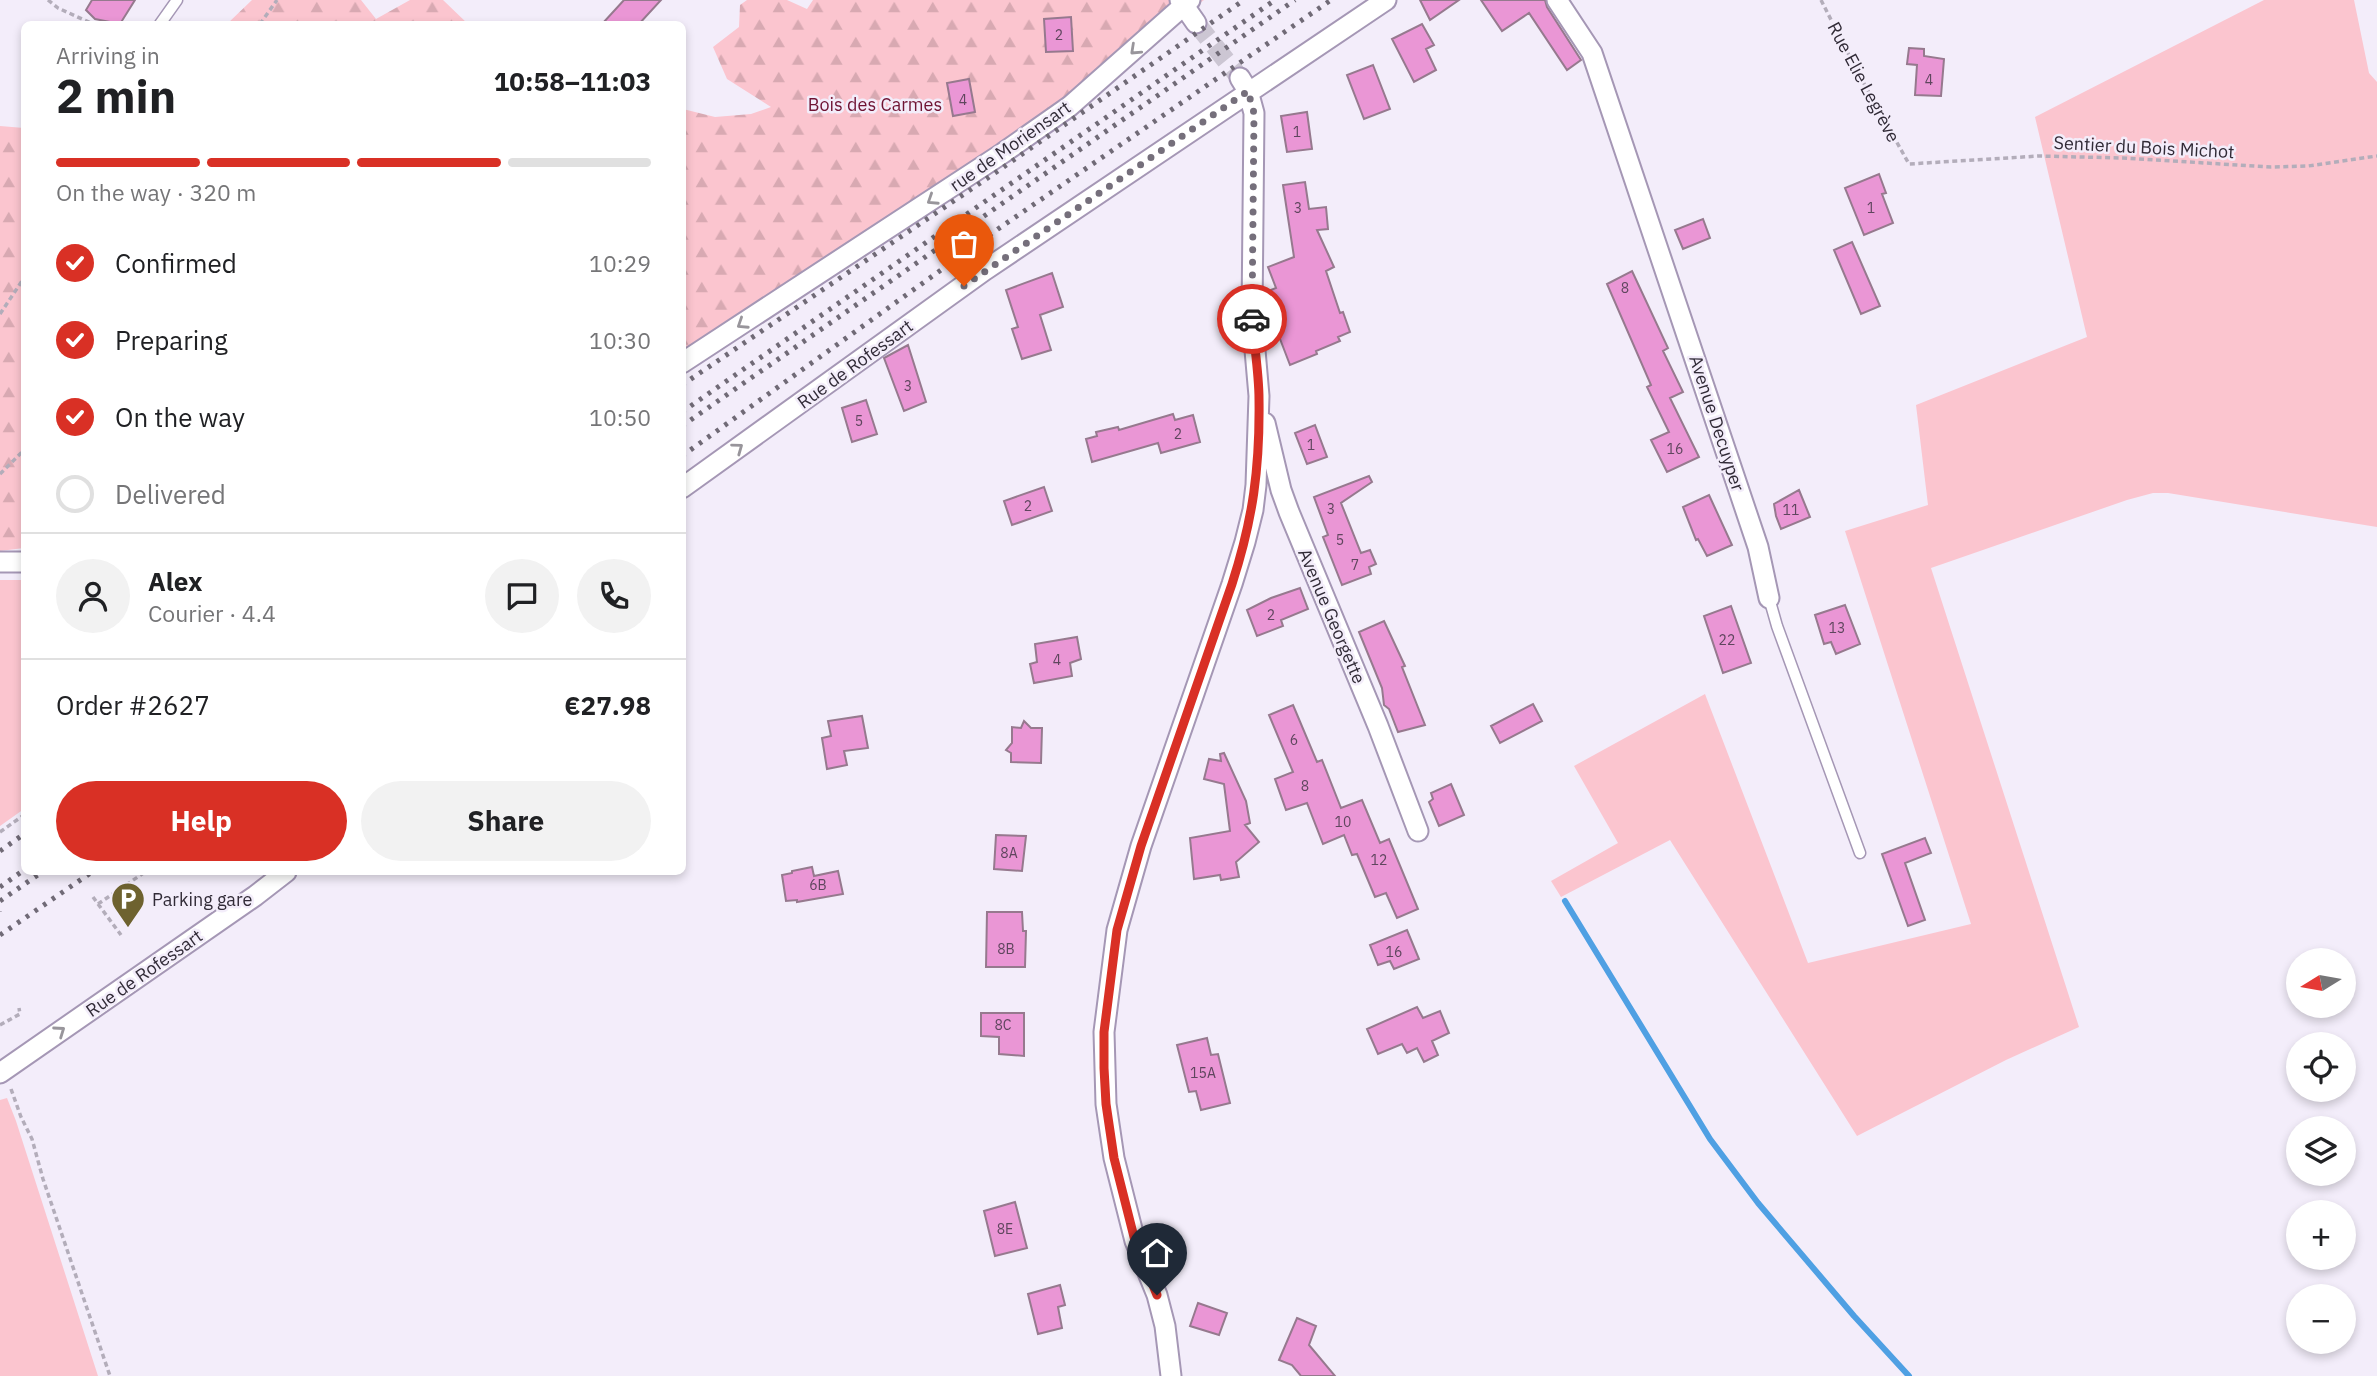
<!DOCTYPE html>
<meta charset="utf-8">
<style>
:root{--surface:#fff;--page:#f2f2f2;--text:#202124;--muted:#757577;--line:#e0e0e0;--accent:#d93025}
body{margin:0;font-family:"IBM Plex Sans",sans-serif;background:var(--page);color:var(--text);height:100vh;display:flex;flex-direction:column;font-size:26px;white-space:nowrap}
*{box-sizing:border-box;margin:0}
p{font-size:23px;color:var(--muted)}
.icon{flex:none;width:38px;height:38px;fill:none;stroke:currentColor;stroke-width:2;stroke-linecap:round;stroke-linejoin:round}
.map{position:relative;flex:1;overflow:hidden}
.panel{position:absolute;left:21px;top:21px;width:665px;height:854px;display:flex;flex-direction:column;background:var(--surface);border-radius:10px;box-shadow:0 4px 10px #0003}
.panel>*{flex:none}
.needle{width:46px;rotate:259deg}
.buttons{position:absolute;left:2286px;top:948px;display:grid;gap:14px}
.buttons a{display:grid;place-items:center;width:70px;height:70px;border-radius:50%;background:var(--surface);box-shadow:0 4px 10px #0003;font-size:35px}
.pin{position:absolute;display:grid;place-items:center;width:60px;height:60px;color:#fff;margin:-72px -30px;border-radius:50% 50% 50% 0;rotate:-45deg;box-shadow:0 0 7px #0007}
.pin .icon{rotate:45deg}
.courier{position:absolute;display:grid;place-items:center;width:70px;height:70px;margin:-35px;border:5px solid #d93025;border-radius:50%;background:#fff;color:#222;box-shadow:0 2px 9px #0007}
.headline em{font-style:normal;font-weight:700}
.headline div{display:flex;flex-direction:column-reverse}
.headline{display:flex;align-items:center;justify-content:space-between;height:119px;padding:0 35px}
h1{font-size:46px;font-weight:700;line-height:52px}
.bar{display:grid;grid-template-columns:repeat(4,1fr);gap:10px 7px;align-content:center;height:84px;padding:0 35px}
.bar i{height:9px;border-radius:5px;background:var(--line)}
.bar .selected{background:var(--accent)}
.bar p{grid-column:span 4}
.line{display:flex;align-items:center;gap:18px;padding:0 35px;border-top:2px solid var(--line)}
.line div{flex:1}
.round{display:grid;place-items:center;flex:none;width:74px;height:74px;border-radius:37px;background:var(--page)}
ol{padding:0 35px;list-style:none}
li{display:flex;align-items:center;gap:21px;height:77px}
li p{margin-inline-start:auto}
li .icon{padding:7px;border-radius:50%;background:var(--accent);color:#fff;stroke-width:4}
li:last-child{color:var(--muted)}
li i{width:38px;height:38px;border:4px solid var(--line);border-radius:50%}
.button{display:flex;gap:14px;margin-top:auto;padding:14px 35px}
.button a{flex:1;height:80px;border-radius:42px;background:var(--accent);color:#fff;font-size:28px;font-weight:700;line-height:80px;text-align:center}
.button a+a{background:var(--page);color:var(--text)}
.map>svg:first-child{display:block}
.green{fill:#fbc5cf}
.forest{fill:url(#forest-firs)}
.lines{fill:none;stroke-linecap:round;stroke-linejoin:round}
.stream{stroke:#4fa0e3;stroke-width:6}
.building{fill:#ea96d5;stroke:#96798e;stroke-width:2}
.minor-tunnel{stroke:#ccc6d3;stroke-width:19;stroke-dasharray:19 10;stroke-linecap:butt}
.service-casing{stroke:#a597b5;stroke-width:13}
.minor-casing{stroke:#a597b5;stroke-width:23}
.path{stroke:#b3adba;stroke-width:3.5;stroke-dasharray:5 3.5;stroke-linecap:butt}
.service{stroke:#fff;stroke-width:10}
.minor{stroke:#fff;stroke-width:19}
.rail{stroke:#706a76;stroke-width:5;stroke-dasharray:3.5 7;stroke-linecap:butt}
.oneway{stroke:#98959b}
.done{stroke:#756f7b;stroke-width:7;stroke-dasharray:0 12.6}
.route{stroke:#d93025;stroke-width:9}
.labels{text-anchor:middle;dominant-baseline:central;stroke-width:5;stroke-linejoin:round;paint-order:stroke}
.number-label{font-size:14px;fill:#5f465e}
.street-label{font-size:18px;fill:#312b37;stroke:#f3edfa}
.park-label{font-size:18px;fill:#6f1333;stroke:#f3edfa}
.poi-label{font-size:18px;fill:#312b37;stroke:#f3edfa;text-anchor:start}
</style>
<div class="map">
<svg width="2377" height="1376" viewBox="0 0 2377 1376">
<defs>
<pattern id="forest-firs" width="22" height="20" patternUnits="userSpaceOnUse" patternTransform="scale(1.75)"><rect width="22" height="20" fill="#fbc5cf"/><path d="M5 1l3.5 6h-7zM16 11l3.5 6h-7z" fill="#d8a9b2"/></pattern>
</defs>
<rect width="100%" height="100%" fill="#f3edfa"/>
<!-- green -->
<path class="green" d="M2264,0H2354L2369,73L2377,82V527L2168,493H2153L2127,500L1931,568L2079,1027L2006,1060L1857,1136L1670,840L1561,897L1551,881L1618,843L1574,766L1705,694L1808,963L1971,924L1845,531L1928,505L1916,405L2087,337L2035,117Z
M0,580H24V809L0,826Z
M7,1098L16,1121L98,1376H0V1100Z"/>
<!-- forest -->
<path class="forest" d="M252,0H361L376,19L410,0H443L468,24H227Z
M747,0H787L807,9L813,0H1204L1046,116L683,356V109L715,117L751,114L771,107L727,79L713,47L739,27L740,5Z
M0,126L24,128V548L0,551Z"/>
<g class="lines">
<!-- stream -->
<path class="stream" d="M1565,901L1710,1139L1758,1203L1854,1316L1909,1376"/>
</g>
<!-- building -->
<path class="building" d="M92,0H135L120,24L95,19L86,10Z
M624,0H661L639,24H602Z
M1420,0H1459L1430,20Z
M1481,0H1545L1547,7L1581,60L1567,70L1529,13L1502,31Z
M1071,17L1073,51L1046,52L1044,19Z
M1422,24L1434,45L1426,49L1436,70L1414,82L1392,39Z
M1909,48L1924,49V56L1944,59L1941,96L1915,95L1917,65L1907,64Z
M1373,65L1390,109L1364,119L1347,75Z
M969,79L975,112L953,116L947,83Z
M1307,112L1312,149L1287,152L1281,116Z
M1879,174L1886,193L1882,194L1893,223L1864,235L1845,188Z
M1305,182L1309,209L1326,207L1328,229L1317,230L1334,267L1326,271L1340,313L1343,312L1350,332L1338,337L1340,341L1316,351L1317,354L1290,365L1277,331L1281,329L1266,292L1276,288L1268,267L1294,257L1283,185Z
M1703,219L1710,238L1683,249L1675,230Z
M1852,242L1880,306L1861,314L1834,250Z
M1632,271L1668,348L1663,351L1683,392L1670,398L1699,457L1667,472L1651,440L1669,432L1647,387L1651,385L1607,284Z
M1052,273L1063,307L1040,315L1051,350L1022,359L1012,329L1018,327L1006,290Z
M908,345L926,402L904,411L884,358Z
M866,400L877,434L852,442L842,408Z
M1173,414L1175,420L1193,415L1200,442L1161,453L1158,443L1092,462L1086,439L1097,436L1096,432L1118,427L1119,430Z
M1315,425L1327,457L1307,464L1295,433Z
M1369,476L1372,482L1341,503L1361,553L1370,550L1376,564L1369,567L1371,574L1342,585L1323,537L1328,535L1314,497Z
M1044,487L1052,511L1012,525L1004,501Z
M1799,490L1810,517L1781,529L1776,516L1774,504Z
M1709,495L1732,545L1707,556L1698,539L1696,540L1683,507Z
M1300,588L1308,609L1281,620L1283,626L1257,636L1247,610L1271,598Z
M1845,605L1860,644L1836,654L1831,642L1824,644L1815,615Z
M1731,606L1751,663L1723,673L1704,616Z
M1384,621L1405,666L1402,667L1425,725L1398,732L1389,709L1384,705L1382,688L1359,632Z
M1077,637L1081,659L1070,663L1072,676L1034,683L1030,664L1037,662L1035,644Z
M1533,704L1542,721L1500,743L1491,726Z
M1293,705L1317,762L1322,760L1341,808L1362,800L1380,843L1389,839L1418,909L1397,918L1386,893L1375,897L1357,854L1352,855L1344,835L1323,844L1307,803L1286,810L1275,779L1293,772L1269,715Z
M862,716L868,748L844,751L847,765L827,769L822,738L831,736L828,721Z
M1024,721L1031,728H1042L1041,763L1011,762V753L1006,750L1012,743V727L1021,728Z
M1224,753L1246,801L1250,823L1245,825L1259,842L1236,862L1239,877L1221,880L1220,875L1194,879L1190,838L1230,831L1224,784L1204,779L1209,759L1221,761L1220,754Z
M1451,784L1464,815L1439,826L1429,802L1433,799L1431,793Z
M996,835L1026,836L1022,871L994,869Z
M1925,838L1931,853L1905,863L1925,920L1908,926L1882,854Z
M812,867L814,876L838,871L843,894L797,902V900L786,901L782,875L792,873V871Z
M987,912H1022L1023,931H1026L1025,967H986Z
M1407,930L1419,959L1394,969L1390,961L1378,965L1370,945Z
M1417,1007L1423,1018L1440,1011L1449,1033L1432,1041L1438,1055L1424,1062L1417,1048L1407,1053L1402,1044L1378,1054L1367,1029Z
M981,1013H1024V1056L999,1054V1037L981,1036Z
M1207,1038L1211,1055L1218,1054L1230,1103L1201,1110L1196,1091L1189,1092L1177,1045Z
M1015,1202L1027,1248L995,1256L984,1211Z
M1060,1285L1065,1305L1058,1307L1062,1328L1038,1334L1028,1294Z
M1198,1303L1227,1313L1219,1335L1190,1326Z
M1297,1318L1316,1326L1309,1345L1335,1376H1301L1292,1365L1279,1360Z"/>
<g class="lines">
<!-- minor-tunnel -->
<path class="minor-tunnel" d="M1196,23L1240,78"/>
<!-- service casing -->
<g class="service-casing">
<path id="service" d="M160,24L177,0
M1769,598L1777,626L1860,853"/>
</g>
<!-- minor casing -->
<g class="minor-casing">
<path id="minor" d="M1180,0L1196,23
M1557,0L1592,53L1758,547L1769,598
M682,363L1003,153L1070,106L1190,0
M1265,423L1281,490L1289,512L1378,726L1418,831
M682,488L985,270L1386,0
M0,562H24
M0,1073L255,896L286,872
M1171,1376L1165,1326L1157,1295L1135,1241L1114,1158L1106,1104L1104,1032L1117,930L1141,846L1232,584L1245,542L1253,510L1256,485L1259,396L1252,316L1254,113L1248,91L1240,78"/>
</g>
<!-- path -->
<path class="path" d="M48,0L58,8L93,24
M1821,0L1857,71L1909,164L2039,156L2123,158L2271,167L2308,166L2377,156
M260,24L277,0
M0,314L24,278
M0,474L24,450
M0,832L24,815
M93,897L98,904L145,872
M98,904L121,935
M0,911V912
M0,1025L20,1014L19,1008
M11,1089L21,1117L32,1139L43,1179L110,1376"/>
<!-- service -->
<use href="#service" class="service"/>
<!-- minor -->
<use href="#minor" class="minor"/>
<!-- rail -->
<path class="rail" d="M682,385L995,173L1244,0
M682,412L1275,0
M682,426L1295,0
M682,456L998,229L1331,0
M0,851L24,834
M0,887L24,870
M0,901L42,872
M0,935L92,872"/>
</g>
<!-- one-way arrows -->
<defs><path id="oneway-chevron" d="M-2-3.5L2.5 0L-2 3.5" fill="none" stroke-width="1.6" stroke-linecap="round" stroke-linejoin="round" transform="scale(1.75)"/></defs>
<g class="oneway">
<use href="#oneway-chevron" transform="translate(1135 50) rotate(137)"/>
<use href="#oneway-chevron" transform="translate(932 200) rotate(147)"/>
<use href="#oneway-chevron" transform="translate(742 324) rotate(147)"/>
<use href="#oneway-chevron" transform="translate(738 448) rotate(-36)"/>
<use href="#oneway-chevron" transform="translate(60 1031) rotate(-35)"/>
</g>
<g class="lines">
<!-- done -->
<path class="done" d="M964,286L1248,91L1254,113L1252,319"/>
<!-- route -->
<path class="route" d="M1157,1295L1135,1241L1114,1158L1106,1104L1104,1068V1032L1117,930L1141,846L1232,584C1253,519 1260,468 1259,399C1259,373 1254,345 1252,319"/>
</g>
<!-- icons -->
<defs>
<g id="parking-pin" transform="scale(1.75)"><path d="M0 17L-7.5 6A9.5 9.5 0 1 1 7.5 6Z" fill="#6e622f" stroke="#f3edfa"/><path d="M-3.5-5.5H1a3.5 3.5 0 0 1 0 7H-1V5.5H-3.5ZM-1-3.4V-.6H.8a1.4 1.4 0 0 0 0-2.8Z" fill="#fff"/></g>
</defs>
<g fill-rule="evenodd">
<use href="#parking-pin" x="128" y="899"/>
</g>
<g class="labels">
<!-- number labels -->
<g class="number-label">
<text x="1059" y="35">2</text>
<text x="1929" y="80">4</text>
<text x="963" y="100">4</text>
<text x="1297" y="132">1</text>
<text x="1298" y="208">3</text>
<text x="1871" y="208">1</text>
<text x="1625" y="288">8</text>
<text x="908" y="386">3</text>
<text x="859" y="421">5</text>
<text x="1178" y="434">2</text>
<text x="1311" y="445">1</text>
<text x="1675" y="449">16</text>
<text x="1028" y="506">2</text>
<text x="1331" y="509">3</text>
<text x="1791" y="510">11</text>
<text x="1340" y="540">5</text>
<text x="1355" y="565">7</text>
<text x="1271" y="615">2</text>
<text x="1837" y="628">13</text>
<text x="1727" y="640">22</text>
<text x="1057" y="660">4</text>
<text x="1294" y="740">6</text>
<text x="1305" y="786">8</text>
<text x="1343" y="822">10</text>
<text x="1009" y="853">8A</text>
<text x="1379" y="860">12</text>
<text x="818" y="885">6B</text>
<text x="1006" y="949">8B</text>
<text x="1394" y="952">16</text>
<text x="1003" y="1025">8C</text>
<text x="1203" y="1073">15A</text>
<text x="1005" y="1229">8E</text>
</g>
<!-- street labels -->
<g class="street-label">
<text transform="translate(1864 82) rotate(62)">Rue Elie Legrève</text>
<text transform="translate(1010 146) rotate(-35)">rue de Moriensart</text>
<text transform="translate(2144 147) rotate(3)">Sentier du Bois Michot</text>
<text transform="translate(855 364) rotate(-36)">Rue de Rofessart</text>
<text transform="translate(1717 423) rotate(72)">Avenue Decuyper</text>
<text transform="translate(1332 616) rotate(67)">Avenue Georgette</text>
<text transform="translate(144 973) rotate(-35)">Rue de Rofessart</text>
</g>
<!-- park labels -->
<g class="park-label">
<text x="875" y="104">Bois des Carmes</text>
</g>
<!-- poi labels -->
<g class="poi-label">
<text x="152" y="899">Parking gare</text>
</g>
</g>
</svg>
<div class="buttons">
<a><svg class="needle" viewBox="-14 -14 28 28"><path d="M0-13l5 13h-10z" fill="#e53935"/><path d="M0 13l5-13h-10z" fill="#757577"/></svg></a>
<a><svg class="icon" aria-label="locate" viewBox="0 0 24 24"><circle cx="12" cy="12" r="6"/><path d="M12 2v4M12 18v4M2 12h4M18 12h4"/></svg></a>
<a><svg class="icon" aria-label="layers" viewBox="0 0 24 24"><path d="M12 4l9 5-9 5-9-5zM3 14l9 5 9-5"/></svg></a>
<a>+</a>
<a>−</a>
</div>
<div class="pin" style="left:964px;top:286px;background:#ea580c"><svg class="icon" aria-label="bag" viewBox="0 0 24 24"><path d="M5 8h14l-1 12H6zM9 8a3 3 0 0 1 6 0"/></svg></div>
<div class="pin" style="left:1157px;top:1295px;background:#1f2937"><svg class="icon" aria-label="home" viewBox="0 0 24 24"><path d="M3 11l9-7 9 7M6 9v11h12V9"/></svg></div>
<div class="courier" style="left:1252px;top:319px"><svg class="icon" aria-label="car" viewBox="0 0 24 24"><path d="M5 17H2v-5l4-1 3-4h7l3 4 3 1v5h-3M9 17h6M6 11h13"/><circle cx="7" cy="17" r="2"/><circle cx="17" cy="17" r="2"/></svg></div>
<section class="panel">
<div class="headline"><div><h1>2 min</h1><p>Arriving in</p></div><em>10:58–11:03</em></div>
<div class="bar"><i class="selected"></i><i class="selected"></i><i class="selected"></i><i></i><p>On the way · 320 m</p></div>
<ol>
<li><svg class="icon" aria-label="check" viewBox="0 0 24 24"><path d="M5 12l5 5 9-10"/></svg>Confirmed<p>10:29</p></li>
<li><svg class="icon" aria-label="check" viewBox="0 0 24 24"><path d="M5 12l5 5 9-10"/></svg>Preparing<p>10:30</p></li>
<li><svg class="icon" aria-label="check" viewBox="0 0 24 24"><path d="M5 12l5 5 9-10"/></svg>On the way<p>10:50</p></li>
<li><i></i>Delivered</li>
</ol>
<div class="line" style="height:126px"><a class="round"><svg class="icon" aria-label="person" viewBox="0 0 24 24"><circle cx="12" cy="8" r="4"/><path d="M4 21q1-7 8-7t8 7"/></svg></a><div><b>Alex</b><p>Courier · 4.4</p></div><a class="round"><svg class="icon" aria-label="chat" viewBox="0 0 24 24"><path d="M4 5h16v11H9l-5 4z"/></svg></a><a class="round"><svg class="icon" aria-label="phone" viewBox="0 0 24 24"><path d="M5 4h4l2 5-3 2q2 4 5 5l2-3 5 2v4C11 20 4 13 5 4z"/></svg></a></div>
<div class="line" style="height:91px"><div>Order #2627</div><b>€27.98</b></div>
<div class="button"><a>Help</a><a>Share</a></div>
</section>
</div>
